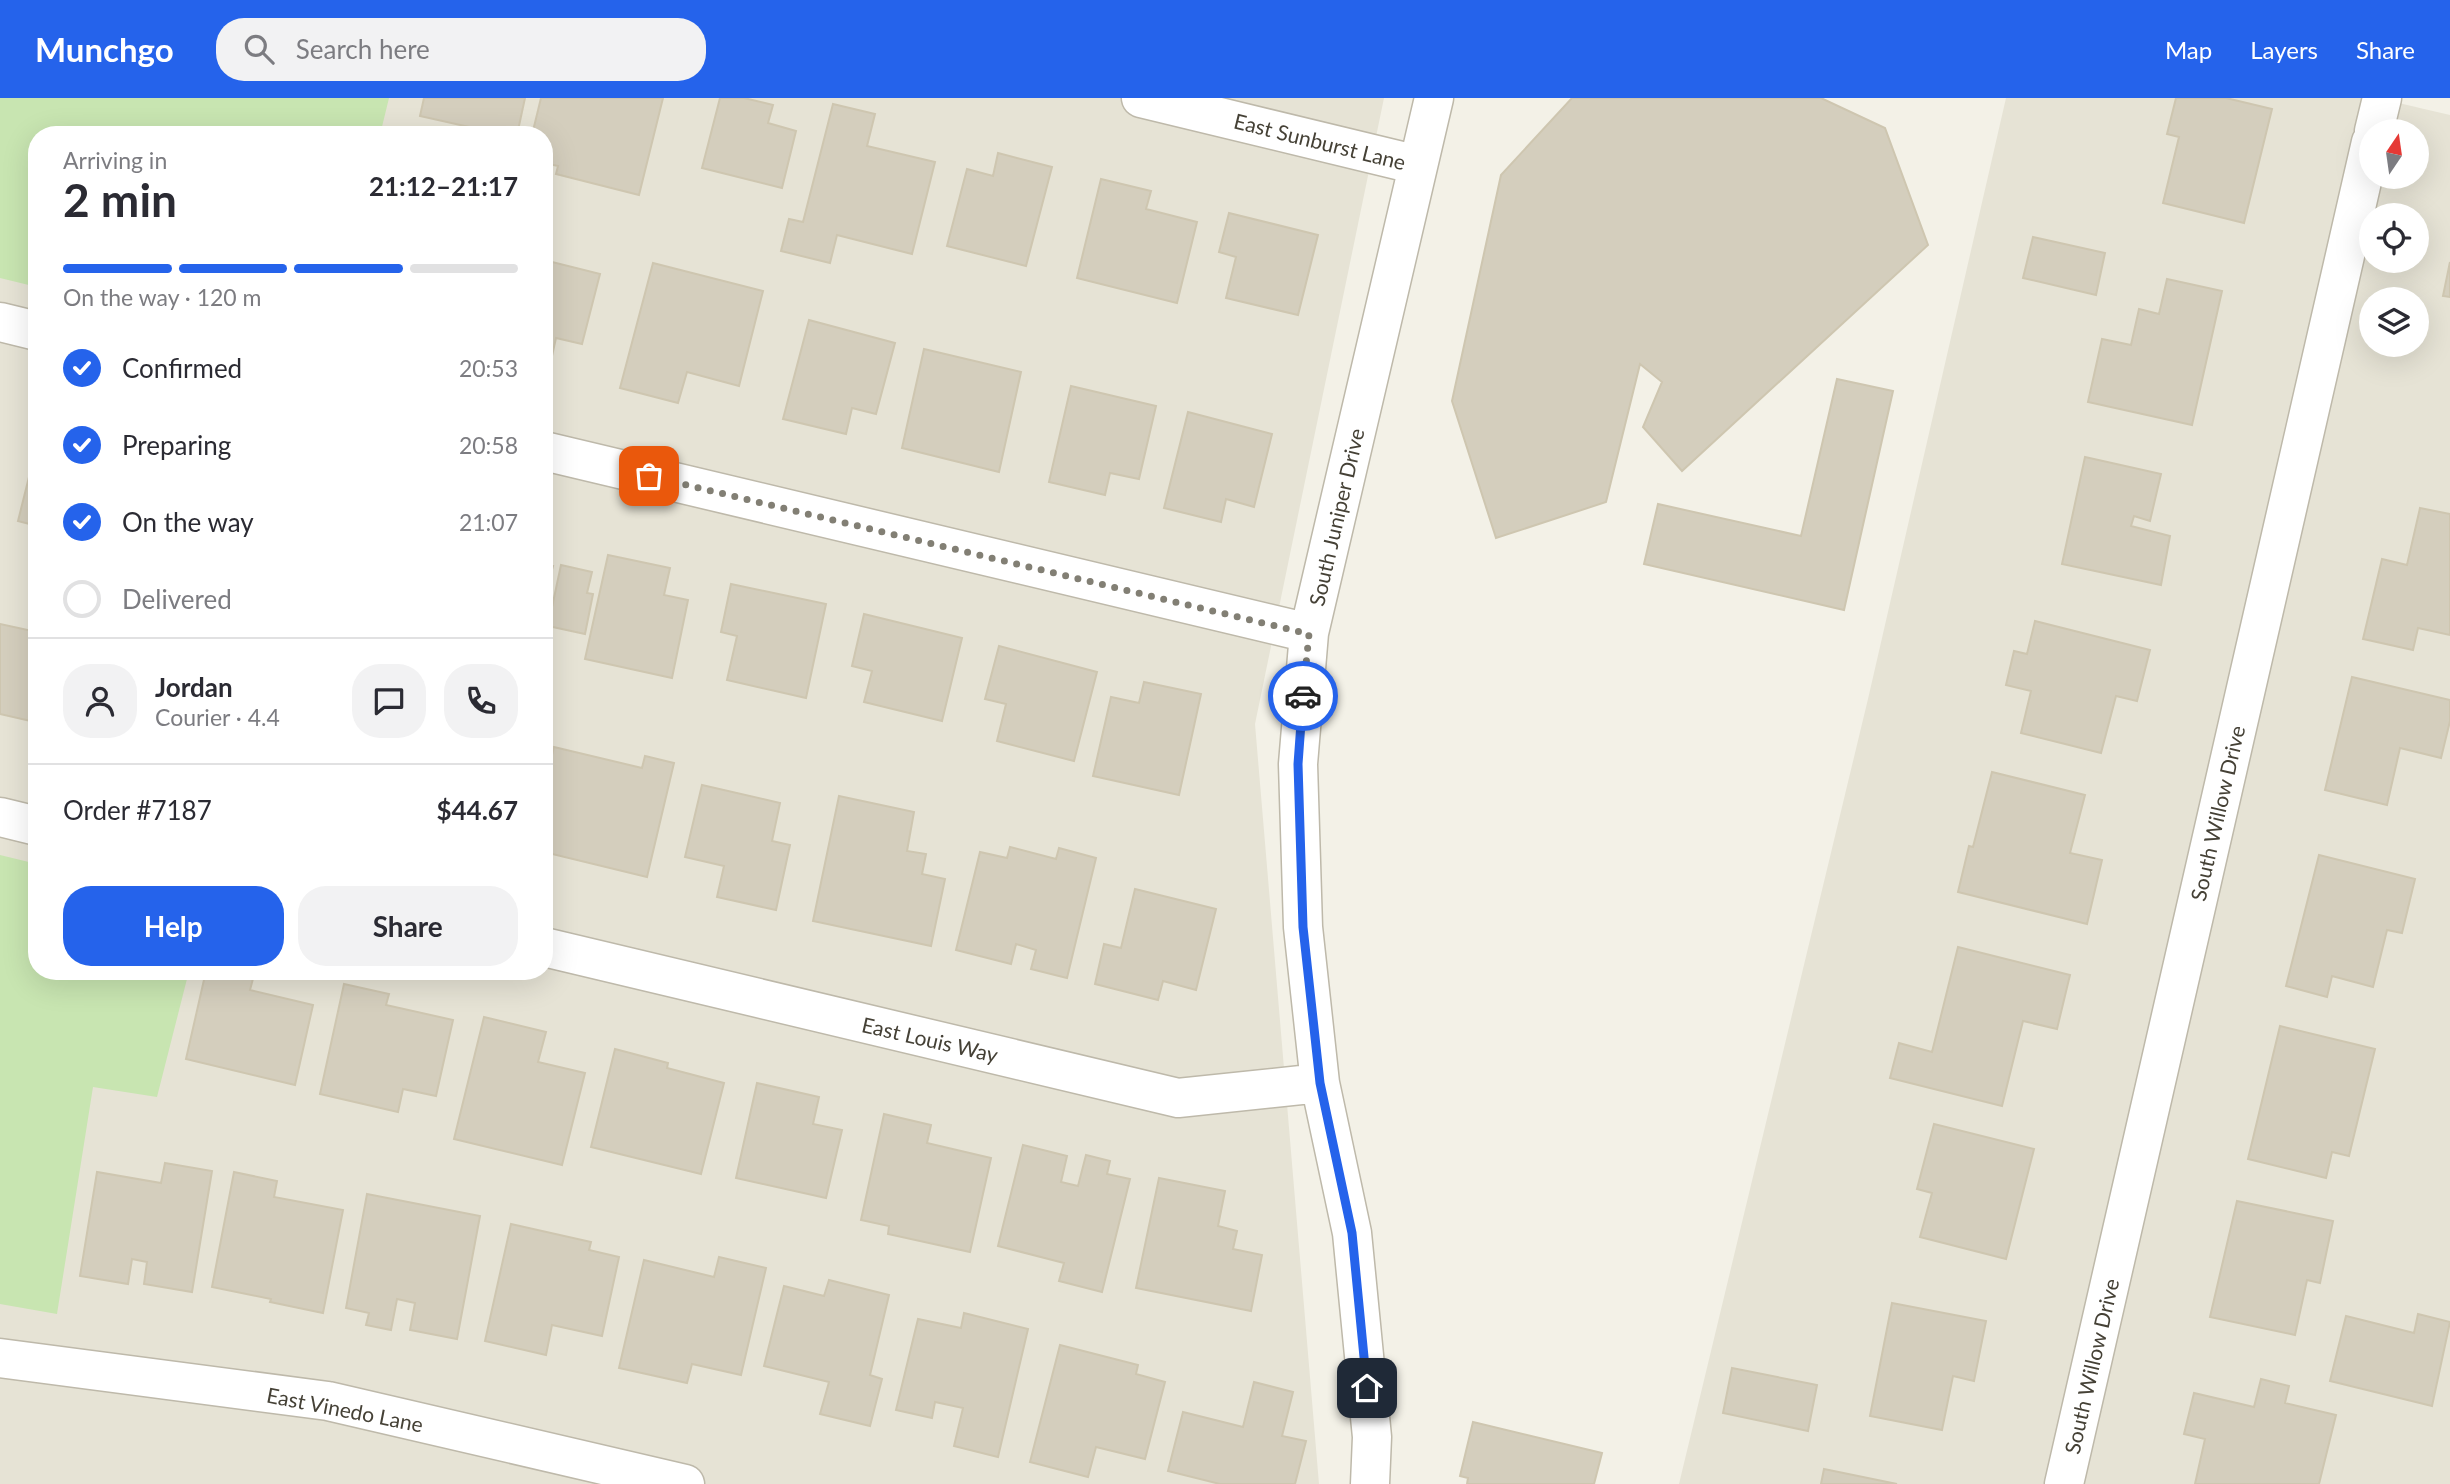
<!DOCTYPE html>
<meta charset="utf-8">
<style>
:root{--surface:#fff;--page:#f2f2f3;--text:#2b2b33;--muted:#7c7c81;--line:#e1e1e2;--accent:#2563eb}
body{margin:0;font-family:Lato,sans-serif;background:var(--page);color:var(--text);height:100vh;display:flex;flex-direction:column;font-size:26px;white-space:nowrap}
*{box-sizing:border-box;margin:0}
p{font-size:23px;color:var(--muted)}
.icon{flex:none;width:38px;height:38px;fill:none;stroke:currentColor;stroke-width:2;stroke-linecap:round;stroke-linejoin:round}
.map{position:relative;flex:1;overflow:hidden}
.panel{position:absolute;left:28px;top:28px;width:525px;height:854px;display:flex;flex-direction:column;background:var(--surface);border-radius:28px;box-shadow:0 7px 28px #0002}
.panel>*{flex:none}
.needle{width:46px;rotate:13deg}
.fabs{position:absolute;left:2359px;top:21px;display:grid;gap:14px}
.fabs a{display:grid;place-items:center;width:70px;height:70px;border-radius:50%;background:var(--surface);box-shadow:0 7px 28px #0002;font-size:35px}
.pin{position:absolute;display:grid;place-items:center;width:60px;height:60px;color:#fff;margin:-30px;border-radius:14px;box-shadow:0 4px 10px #0006}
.courier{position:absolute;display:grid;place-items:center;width:70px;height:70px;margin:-35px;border:5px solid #2563eb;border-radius:50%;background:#fff;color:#222;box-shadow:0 2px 9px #0007}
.head em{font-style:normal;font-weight:700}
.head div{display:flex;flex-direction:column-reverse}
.head{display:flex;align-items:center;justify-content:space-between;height:119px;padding:0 35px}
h1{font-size:46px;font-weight:700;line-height:52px}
.bar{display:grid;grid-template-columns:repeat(4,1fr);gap:10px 7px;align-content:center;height:84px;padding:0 35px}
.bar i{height:9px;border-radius:5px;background:var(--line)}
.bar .active{background:var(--accent)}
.bar p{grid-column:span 4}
.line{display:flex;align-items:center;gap:18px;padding:0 35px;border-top:2px solid var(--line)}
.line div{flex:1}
.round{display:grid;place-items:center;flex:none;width:74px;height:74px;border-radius:28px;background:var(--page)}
ol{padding:0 35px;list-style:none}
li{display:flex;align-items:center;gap:21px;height:77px}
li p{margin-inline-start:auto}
li .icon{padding:7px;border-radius:50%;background:var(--accent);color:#fff;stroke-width:4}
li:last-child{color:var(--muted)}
li i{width:38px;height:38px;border:4px solid var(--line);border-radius:50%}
.primary-button{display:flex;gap:14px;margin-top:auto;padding:14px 35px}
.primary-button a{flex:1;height:80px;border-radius:28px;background:var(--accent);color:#fff;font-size:28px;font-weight:700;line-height:80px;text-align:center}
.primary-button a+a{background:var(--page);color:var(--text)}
header{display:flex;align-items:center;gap:42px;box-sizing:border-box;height:98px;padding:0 35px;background:var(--accent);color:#fff}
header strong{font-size:33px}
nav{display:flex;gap:38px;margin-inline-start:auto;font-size:24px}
.search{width:490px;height:63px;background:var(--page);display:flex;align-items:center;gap:18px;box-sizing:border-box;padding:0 24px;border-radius:28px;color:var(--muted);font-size:26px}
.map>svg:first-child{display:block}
.residential{fill:#e6e3d5;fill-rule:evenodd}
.green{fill:#c8e5b1}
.building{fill:#d4cebd;stroke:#cec6b0;stroke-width:2}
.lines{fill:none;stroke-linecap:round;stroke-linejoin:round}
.minor-casing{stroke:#beb9aa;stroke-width:41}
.minor{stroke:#fff;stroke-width:38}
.done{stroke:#827f74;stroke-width:7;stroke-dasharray:0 12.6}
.route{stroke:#2563eb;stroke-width:9}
.labels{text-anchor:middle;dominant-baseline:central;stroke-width:6;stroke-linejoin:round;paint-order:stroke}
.street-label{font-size:21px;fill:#454136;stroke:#fff}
</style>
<header>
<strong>Munchgo</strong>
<div class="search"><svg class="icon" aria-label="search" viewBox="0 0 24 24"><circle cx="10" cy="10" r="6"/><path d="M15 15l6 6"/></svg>Search here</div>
<nav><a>Map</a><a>Layers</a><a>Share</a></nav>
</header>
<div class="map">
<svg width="2450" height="1386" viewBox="0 0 2450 1386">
<rect width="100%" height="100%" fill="#f3f1e7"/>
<!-- residential -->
<path class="residential" d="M0,0H1384L1255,626L1319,1386H0ZM37,37H544V873H37Z
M2006,0H2377L2450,17V1386H1679L1868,601ZM2371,33H2417V79H2371ZM2371,117H2417V163H2371ZM2371,201H2417V247H2371Z"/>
<!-- green -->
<path class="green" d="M0,0H389L380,37H37V189L0,180Z
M0,757L37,766V873H189L157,999L93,989L57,1216L0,1206Z"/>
<!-- building -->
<path class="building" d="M424,0H525L517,37H505L420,18Z
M541,0H663L639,97L556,76L558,68L544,65V37H532Z
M720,0H744L773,7L768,25L796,33L782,90L702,70Z
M1572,0H1821L1885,30L1928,147L1682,373L1643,329L1662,284L1640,266L1606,404L1496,440L1452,303L1501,77Z
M2176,0H2226L2272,11L2244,125L2163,105L2179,39L2167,36Z
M833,6L875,16L867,48L935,64L912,156L837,137L830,165L781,153L789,121L803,124Z
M998,55L1052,69L1026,168L947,148L967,71L993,78Z
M1101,81L1151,93L1146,111L1197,124L1177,205L1077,180Z
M1229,115L1318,137L1298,217L1226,200L1236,159L1219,154Z
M2033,139L2105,155L2096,197L2023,180Z
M544,162L600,176L582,246L556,240L550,267L544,265Z
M2450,164V199L2443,198Z
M653,165L763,193L739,288L687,274L678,305L620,290Z
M2167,181L2222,193L2192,327L2088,304L2102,241L2131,247L2139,211L2159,216Z
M809,222L895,245L876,316L852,310L846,336L783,321Z
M924,251L1021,274L999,374L902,350Z
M1837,281L1893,293L1844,512L1644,466L1658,406L1801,438Z
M1071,288L1156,308L1139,381L1110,375L1105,397L1049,384Z
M1188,314L1272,336L1254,409L1226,401L1221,424L1164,410Z
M37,347V428L18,423Z
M2085,359L2161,376L2150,423L2134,418L2131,428L2170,438L2161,487L2062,466Z
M2420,410L2450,416V537L2418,530L2413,552L2363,541L2382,461L2407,467Z
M608,457L670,470L664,497L688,502L672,580L585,561Z
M544,466L553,468L544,501Z
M561,467L592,474L587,495L593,496L585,536L548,528Z
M731,486L826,506L806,600L727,582L737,538L721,534Z
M864,516L962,540L942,623L864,604L872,573L852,568Z
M2035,523L2150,552L2137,603L2116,598L2101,655L2021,635L2031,593L2006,587L2014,553L2027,556Z
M0,526L37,534V637L32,636L35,624L0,616Z
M999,548L1097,574L1074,663L997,643L1006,606L985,601Z
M2352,579L2450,602V623L2441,660L2400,650L2387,707L2325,692Z
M1144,584L1201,596L1179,697L1093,678L1111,599L1139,605Z
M554,649L642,670L645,658L674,665L647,779L544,754V688Z
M1992,674L2085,697L2070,755L2102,762L2087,826L1958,794L1969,748L1973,749Z
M702,687L780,705L772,743L790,747L776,812L717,799L724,768L685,759Z
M839,698L914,714L907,753L926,756L922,776L945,781L931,848L813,823Z
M1010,749L1056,761L1059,750L1096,760L1067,880L1031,871L1036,852L1016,846L1011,866L956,852L980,754L1007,760Z
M2319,757L2415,781L2402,835L2387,832L2373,889L2332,878L2327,899L2286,888Z
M1135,791L1216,811L1196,892L1163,883L1158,902L1095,886L1104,846L1121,850Z
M1958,849L2070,877L2057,931L2023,923L2002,1008L1890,980L1899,945L1932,954Z
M206,873H255L250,892L313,907L295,987L186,961Z
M344,886L389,896L386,907L453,922L436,998L403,991L398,1014L320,996Z
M484,919L546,934L538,964L585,975L562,1067L454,1041Z
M2280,928L2375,951L2349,1058L2332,1054L2326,1080L2248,1061Z
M615,951L668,965L667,970L724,985L701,1076L591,1049Z
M757,985L819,999L813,1026L842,1032L826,1100L736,1080Z
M884,1016L931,1027L927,1045L991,1060L970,1154L888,1136L889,1128L861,1122Z
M1934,1026L2034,1051L2006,1161L1920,1139L1932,1095L1917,1091Z
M1023,1047L1067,1058L1061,1084L1078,1088L1086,1057L1110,1063L1107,1076L1130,1081L1102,1194L1059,1183L1064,1165L998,1148Z
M165,1065L212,1073L192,1194L144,1186L147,1164L132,1161L128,1186L80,1178L97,1074L161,1085Z
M234,1074L277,1083L274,1099L343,1112L323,1215L270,1204L271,1201L212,1189Z
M1159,1080L1225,1093L1218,1128L1237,1133L1233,1151L1262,1157L1251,1213L1136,1190Z
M367,1096L480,1118L457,1241L410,1232L415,1205L397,1201L391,1232L366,1227L369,1215L346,1210Z
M2237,1103L2333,1123L2320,1185L2307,1182L2295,1237L2210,1219Z
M511,1126L591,1144L589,1152L619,1159L602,1238L552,1227L546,1257L485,1243Z
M719,1159L766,1170L741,1277L692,1266L687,1285L619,1270L644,1162L714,1179Z
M829,1182L889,1197L870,1277L882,1281L870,1328L820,1316L829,1284L764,1268L784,1188L824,1198Z
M1892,1205L1986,1223L1974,1283L1953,1278L1942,1332L1870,1318Z
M964,1215L1028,1231L998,1359L954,1348L963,1310L935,1304L932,1320L896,1312L918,1221L961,1230Z
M2418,1216L2450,1224L2432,1308L2330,1283L2346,1218L2414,1235Z
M1060,1247L1138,1267L1136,1276L1165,1284L1145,1361L1096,1349L1088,1379L1030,1364Z
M1732,1270L1817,1287L1808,1333L1723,1315Z
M2261,1281L2289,1288L2285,1305L2336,1317L2319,1386H2195L2205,1341L2184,1336L2194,1295L2254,1309Z
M1254,1284L1293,1294L1282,1338L1306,1343L1295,1386H1220L1168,1373L1183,1314L1243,1329Z
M1473,1324L1602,1355L1594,1386H1467L1468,1380L1460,1378Z
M1824,1371L1897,1386H1821Z"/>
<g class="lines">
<!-- minor casing -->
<g class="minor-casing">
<path id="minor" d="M1141,0L1418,67
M2374,33L2382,0
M0,224L37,233
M544,353L1309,535
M0,719L37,728
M544,849L1178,1000L1320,985
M0,1260L328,1303L685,1386
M1370,1386L1372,1339L1352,1135L1320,985L1303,829L1298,666L1309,535L1434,0
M2064,1386L2371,44"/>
</g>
<!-- minor -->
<use href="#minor" class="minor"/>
</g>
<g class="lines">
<!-- done -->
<path class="done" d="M649,378L1309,536L1303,598"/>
<!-- route -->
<path class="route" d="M1303,598L1298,666L1303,829L1320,985L1352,1135L1367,1290"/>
</g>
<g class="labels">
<!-- street labels -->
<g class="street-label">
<text transform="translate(1320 43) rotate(14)">East Sunburst Lane</text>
<text transform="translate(1336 419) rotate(-77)">South Juniper Drive</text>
<text transform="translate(2217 715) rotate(-77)">South Willow Drive</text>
<text transform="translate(930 941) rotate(13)">East Louis Way</text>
<text transform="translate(2091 1268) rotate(-77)">South Willow Drive</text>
<text transform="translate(345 1311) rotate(11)">East Vinedo Lane</text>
</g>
</g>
</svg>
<div class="fabs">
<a><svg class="needle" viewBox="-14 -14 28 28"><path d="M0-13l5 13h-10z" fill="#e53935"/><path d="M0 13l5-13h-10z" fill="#7c7c81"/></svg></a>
<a><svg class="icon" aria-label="locate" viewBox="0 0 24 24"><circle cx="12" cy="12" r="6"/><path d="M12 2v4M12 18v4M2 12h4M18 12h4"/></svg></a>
<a><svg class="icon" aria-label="layers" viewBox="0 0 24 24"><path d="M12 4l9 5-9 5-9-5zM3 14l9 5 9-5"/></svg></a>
</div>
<div class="pin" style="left:649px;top:378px;background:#ea580c"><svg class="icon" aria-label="bag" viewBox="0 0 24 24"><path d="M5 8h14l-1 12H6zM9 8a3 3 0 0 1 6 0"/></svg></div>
<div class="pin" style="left:1367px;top:1290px;background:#1f2937"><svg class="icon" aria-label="home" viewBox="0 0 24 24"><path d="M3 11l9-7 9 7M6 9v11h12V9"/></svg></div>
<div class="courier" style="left:1303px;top:598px"><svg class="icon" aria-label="car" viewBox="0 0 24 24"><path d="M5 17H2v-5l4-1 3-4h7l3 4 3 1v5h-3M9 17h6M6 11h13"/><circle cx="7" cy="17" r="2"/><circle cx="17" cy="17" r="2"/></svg></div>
<section class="panel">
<div class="head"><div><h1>2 min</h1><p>Arriving in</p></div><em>21:12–21:17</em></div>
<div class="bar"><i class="active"></i><i class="active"></i><i class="active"></i><i></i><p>On the way · 120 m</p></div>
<ol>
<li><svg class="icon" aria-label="check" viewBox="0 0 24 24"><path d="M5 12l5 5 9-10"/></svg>Confirmed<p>20:53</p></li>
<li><svg class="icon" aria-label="check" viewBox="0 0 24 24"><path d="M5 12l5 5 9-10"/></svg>Preparing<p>20:58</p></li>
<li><svg class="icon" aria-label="check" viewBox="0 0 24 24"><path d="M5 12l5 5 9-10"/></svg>On the way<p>21:07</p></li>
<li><i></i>Delivered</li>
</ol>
<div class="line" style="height:126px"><a class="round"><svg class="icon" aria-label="person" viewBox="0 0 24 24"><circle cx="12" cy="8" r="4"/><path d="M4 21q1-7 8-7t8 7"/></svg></a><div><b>Jordan</b><p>Courier · 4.4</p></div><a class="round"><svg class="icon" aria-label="chat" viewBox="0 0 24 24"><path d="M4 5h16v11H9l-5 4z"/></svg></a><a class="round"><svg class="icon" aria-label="phone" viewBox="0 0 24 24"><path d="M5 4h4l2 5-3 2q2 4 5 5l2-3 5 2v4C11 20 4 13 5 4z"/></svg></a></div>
<div class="line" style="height:91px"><div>Order #7187</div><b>$44.67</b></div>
<div class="primary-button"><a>Help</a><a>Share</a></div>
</section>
</div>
